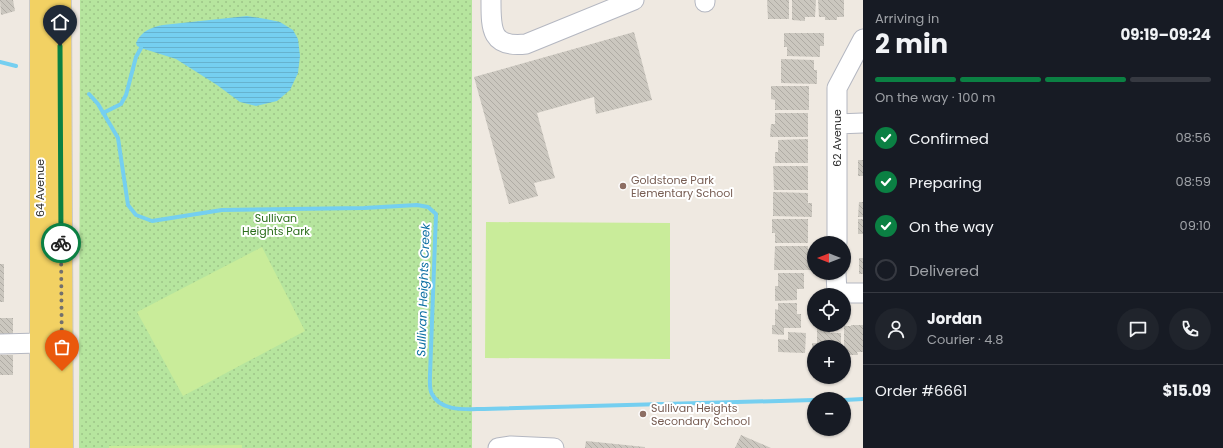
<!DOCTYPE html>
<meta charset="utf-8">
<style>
:root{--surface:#171b24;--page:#20242c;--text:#f1f3f6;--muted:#9ea1a6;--line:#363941;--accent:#0b8043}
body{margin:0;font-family:Poppins,sans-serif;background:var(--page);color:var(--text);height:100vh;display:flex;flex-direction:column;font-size:15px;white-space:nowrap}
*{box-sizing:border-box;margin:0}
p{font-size:13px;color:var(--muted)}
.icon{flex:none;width:22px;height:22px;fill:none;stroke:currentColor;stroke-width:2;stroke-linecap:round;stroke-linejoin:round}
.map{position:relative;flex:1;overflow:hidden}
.details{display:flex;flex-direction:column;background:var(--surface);width:360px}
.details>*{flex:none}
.needle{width:26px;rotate:270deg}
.fabs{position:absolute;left:807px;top:236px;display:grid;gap:8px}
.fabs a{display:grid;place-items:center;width:44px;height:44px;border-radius:50%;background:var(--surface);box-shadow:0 1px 3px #0004;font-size:20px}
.pin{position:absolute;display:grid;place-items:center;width:34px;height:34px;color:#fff;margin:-41px -17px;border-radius:50% 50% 50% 0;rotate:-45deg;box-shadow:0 0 4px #0007}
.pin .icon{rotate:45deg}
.courier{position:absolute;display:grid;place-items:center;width:40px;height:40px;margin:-20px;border:3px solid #0b8043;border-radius:50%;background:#fff;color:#222;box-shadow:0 1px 5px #0007}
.overview em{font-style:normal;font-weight:700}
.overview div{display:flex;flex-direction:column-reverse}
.overview{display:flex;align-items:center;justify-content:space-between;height:68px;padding:0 12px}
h1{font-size:26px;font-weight:700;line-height:30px}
.bar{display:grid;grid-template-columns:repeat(4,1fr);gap:6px 4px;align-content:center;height:48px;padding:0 12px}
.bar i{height:5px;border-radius:3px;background:var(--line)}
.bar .current{background:var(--accent)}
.bar p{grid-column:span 4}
.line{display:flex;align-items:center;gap:10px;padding:0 12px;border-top:1px solid var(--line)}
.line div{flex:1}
.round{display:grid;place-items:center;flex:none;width:42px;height:42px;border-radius:21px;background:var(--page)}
ol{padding:0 12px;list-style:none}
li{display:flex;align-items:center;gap:12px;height:44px}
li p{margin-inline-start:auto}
li .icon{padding:4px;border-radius:50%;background:var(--accent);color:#fff;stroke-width:4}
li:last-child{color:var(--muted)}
li i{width:22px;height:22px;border:2px solid var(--line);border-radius:50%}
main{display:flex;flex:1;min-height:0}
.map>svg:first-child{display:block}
.park{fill:url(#park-dots)}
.pitch{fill:#c9ec9a}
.water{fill:url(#water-rules)}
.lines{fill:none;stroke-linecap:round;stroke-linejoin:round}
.stream{stroke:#75cff0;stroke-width:4}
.building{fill:url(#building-back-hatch)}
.minor-casing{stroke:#b4b7c1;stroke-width:21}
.major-casing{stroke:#c9c9c9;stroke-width:24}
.minor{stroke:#fff;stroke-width:19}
.major{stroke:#f2d163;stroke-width:22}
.done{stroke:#726f6d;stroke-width:4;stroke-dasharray:0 7.2}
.route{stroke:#0b8043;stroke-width:5}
.education-dot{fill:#8d6e63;stroke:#fff;stroke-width:1.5}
.labels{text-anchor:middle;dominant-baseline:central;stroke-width:4;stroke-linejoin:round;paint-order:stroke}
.street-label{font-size:11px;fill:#2e2e2e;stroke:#fff}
.education-label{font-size:11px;fill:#785e54;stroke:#fff;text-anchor:start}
.park-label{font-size:11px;fill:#2c6e1b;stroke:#fff}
.water-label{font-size:12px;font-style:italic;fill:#0d6fa3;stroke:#fff}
</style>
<main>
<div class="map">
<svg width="863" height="448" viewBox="0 0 863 448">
<defs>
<pattern id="park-dots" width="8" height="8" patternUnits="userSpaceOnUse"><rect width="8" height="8" fill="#b6e59e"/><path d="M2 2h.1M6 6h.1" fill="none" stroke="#9dc588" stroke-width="1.8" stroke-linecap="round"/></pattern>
<pattern id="water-rules" width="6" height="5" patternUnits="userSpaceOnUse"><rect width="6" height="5" fill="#75cff0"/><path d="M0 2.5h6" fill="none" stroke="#66b2ce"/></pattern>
<pattern id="building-back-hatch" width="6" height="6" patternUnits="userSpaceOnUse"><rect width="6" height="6" fill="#cbc7bf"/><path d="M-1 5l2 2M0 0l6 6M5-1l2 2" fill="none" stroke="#afaba4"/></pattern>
</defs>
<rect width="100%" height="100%" fill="#efe9e1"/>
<!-- park -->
<path class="park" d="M80,0H472V448H79Z"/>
<!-- pitch -->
<path class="pitch" d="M486,222L670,223V359L485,358Z
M262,247L305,331L183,396L137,312Z
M242,445V448H109V446Z"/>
<!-- water -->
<path class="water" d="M247,16L266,19L280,22L293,30L298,39L300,56L298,73L290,90L277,101L256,106L240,102L217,85L176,59L141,48L137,46L136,43C141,31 152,27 163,25Z"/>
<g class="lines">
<!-- stream -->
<path class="stream" d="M0,62L16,66
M89,94L98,104L118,138L128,205L136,215L152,221L222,210L364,208L417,205L428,207L436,214L430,375C430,381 429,389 432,394C441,412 466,409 484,409L814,400
M103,113L121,104L126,95L136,57L141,48
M844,400L863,399"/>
</g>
<!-- building -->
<path class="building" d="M0,0H13L15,11L1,15Z
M767,0H789V19H768Z
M792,0H816L815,17H805V21L792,20Z
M818,0H844V17H837V20H825V17H819Z
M634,32L652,100L596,114L594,97L537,113L555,178L534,183L538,196L509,204L474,77Z
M784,33H824V46H820V57L787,56V47H784Z
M781,59L814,60V70H817V84L781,83Z
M771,86H809V110H775V100L771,99Z
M775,113H808V137H770L771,124H775Z
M808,139V163H775V152H778V140Z
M858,160H863V176H858Z
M773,166H808V190H774Z
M773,192L808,193V203H812V217L773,216Z
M859,202H863V217H858Z
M772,219H808V243H775V233H772Z
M858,219H863V234H858Z
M775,246H808V256H811V270H774Z
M859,258H863V274H859Z
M0,264H4V302H0Z
M778,273H804V289H797V300L775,301V286H778Z
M778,303H797V314H801V328H784V335L772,334V325H775V309L778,310Z
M0,318H13V338H0Z
M851,325H863V352H857L858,355H844V326H851Z
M817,328H830V333H841V347H814V352H812V343H817Z
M788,332L806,333L805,353L778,352V339L788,340Z
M0,355H13V375H0Z
M741,435L771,448H735Z
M586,441L645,447V448H585Z"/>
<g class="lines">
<!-- minor casing -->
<g class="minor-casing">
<path id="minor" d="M491,0C491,28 490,48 526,44L634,0
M705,0V2
M837,124L863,123
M837,243V88L863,39
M836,273L837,293H863
M0,344L40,343
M498,448L511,446L554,448"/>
</g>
<!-- major casing -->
<g class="major-casing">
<path id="major" d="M41,0V448
M60,0L62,448"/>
</g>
<!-- minor -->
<use href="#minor" class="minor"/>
<!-- major -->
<use href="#major" class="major"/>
</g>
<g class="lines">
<!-- done -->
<path class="done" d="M61,243L62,371"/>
<!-- route -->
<path class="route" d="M60,46L61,243"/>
</g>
<!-- markers -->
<g class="education-dot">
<circle cx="623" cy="186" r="4"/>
<circle cx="643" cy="414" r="4"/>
</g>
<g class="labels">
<!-- street labels -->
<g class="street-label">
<text transform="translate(837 138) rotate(-90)">62 Avenue</text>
<text transform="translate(40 188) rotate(-90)">64 Avenue</text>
</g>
<!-- education labels -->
<g class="education-label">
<text x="631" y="180">Goldstone Park<tspan x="631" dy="13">Elementary School</tspan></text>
<text x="651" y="408">Sullivan Heights<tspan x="651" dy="13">Secondary School</tspan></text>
</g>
<!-- park labels -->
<g class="park-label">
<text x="276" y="218">Sullivan<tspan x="276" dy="13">Heights Park</tspan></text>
</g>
<!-- water labels -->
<g class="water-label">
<text transform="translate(423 290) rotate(-88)">Sullivan Heights Creek</text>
</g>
</g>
</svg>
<div class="fabs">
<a><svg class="needle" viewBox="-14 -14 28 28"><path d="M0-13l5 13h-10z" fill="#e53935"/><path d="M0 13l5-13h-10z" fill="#9ea1a6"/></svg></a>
<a><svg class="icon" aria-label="locate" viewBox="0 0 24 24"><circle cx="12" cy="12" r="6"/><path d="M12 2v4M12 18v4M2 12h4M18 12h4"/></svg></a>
<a>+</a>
<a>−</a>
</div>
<div class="pin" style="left:62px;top:371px;background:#ea580c"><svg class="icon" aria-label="bag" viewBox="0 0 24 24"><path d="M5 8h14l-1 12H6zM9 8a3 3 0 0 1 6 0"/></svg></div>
<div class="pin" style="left:60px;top:46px;background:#1f2937"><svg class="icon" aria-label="home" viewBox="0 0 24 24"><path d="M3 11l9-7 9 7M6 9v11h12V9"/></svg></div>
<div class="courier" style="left:61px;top:243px"><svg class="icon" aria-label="bike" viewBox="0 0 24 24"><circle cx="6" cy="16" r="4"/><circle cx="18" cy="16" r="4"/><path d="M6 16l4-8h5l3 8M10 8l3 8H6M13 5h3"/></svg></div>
</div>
<section class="details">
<div class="overview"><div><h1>2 min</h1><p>Arriving in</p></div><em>09:19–09:24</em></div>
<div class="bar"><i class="current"></i><i class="current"></i><i class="current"></i><i></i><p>On the way · 100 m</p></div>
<ol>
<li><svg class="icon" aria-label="check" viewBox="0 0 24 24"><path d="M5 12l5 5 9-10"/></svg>Confirmed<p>08:56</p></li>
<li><svg class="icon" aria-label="check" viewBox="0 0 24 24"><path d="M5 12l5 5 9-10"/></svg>Preparing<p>08:59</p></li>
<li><svg class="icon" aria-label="check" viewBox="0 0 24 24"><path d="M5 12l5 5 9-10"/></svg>On the way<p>09:10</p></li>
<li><i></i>Delivered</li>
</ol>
<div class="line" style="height:72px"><a class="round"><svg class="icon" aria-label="person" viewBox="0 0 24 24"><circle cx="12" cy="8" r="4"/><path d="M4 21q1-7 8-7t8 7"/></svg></a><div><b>Jordan</b><p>Courier · 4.8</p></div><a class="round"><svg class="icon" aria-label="chat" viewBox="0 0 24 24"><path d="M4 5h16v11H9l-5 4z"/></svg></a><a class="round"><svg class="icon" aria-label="phone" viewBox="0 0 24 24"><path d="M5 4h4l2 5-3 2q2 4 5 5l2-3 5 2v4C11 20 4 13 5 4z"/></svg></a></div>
<div class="line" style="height:52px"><div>Order #6661</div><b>$15.09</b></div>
</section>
</main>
